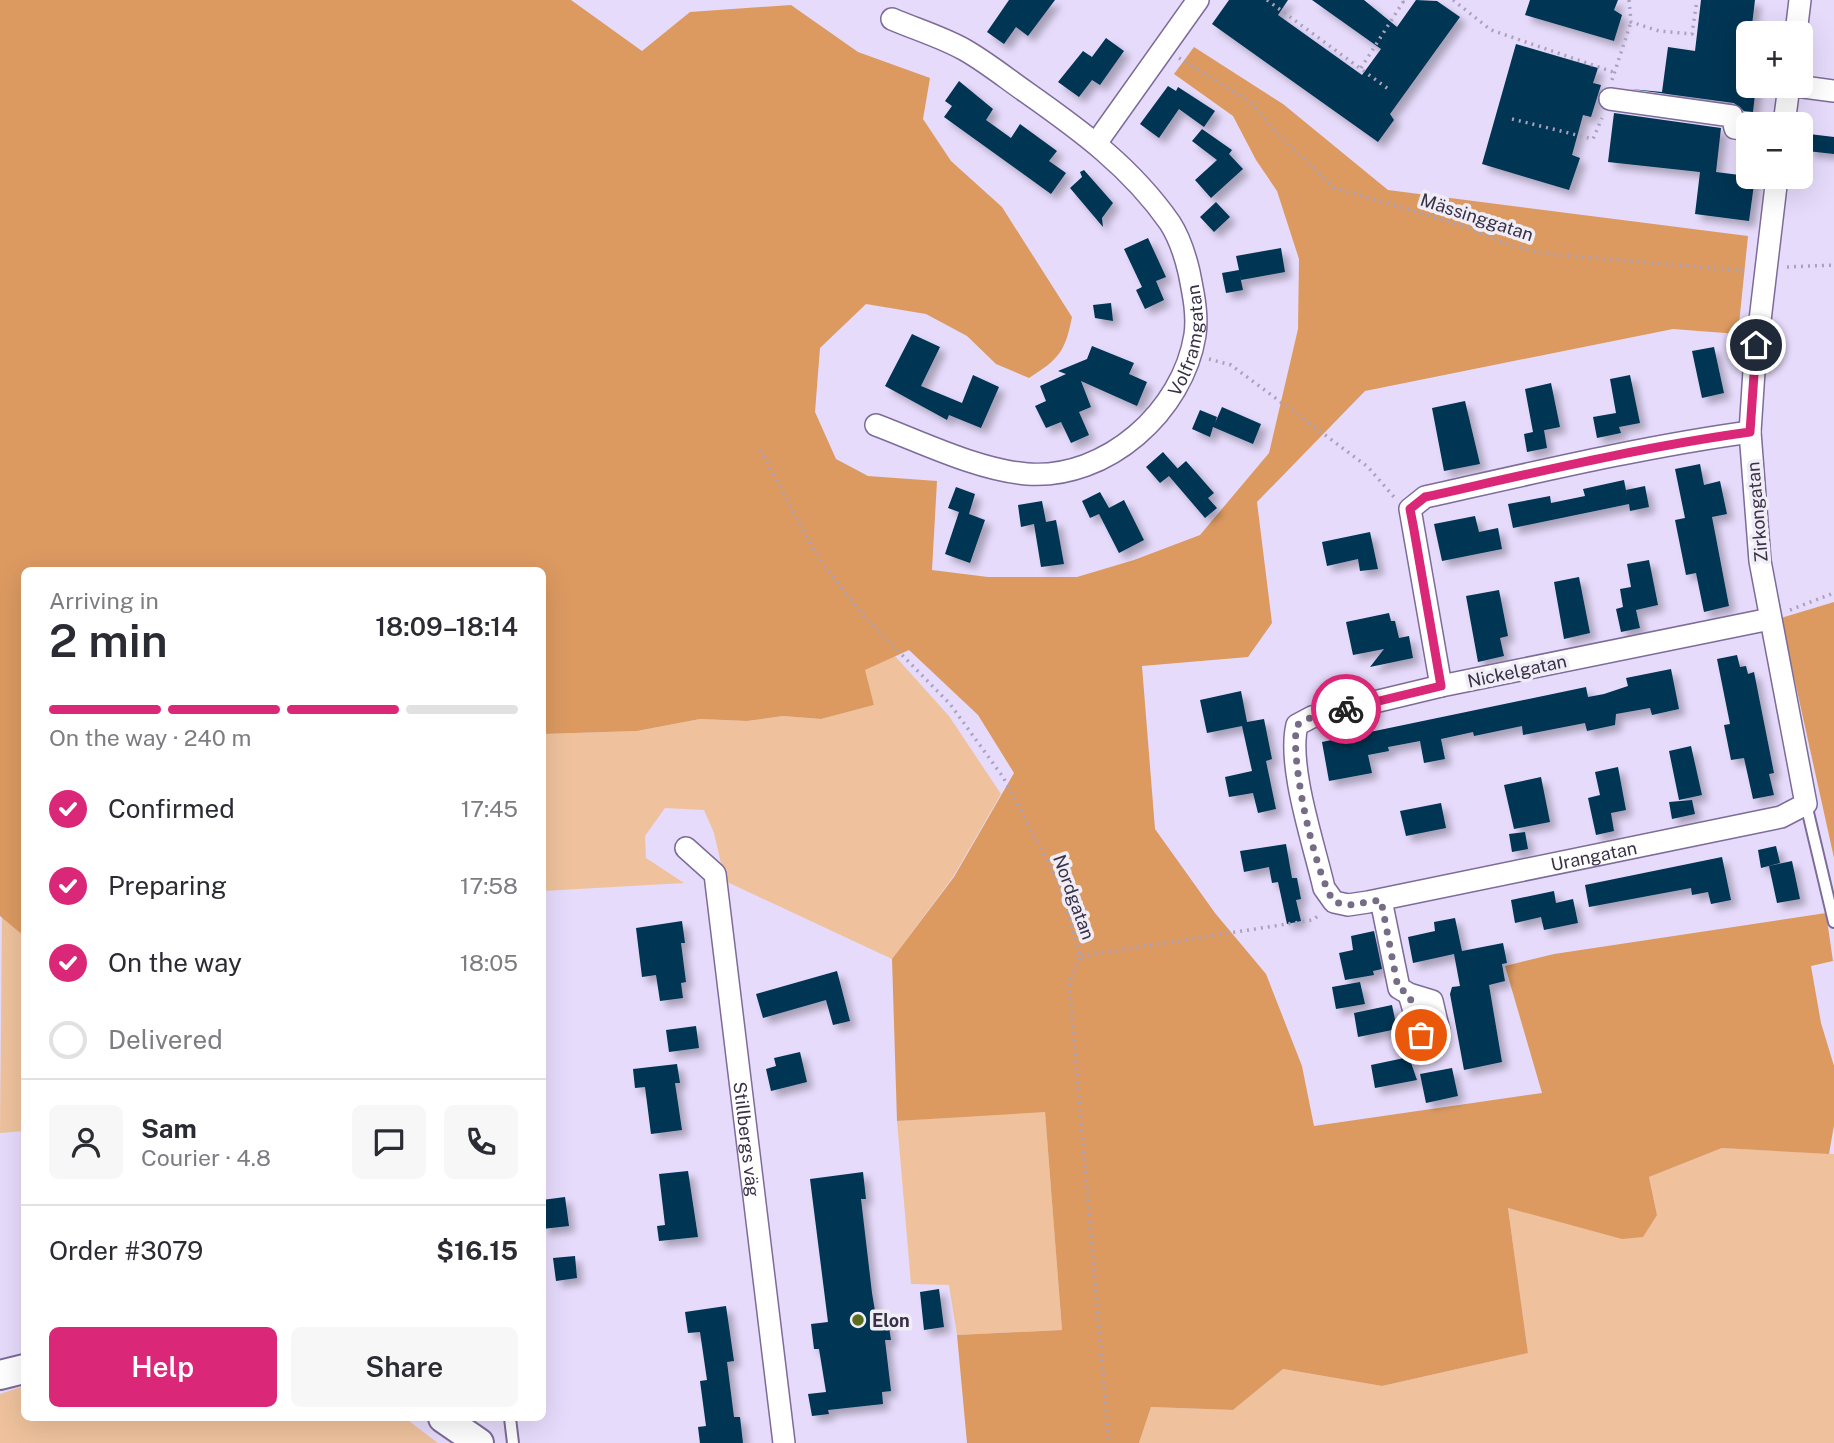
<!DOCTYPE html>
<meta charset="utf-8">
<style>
:root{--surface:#fff;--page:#f7f7f7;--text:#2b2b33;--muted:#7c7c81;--line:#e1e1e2;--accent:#db2777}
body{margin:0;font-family:"Public Sans",sans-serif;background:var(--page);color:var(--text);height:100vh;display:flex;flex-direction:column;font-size:26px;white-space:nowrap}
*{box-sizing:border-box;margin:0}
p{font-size:23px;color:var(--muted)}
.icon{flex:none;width:38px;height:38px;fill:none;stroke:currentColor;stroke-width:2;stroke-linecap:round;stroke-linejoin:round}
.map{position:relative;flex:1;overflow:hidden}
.drawer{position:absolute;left:21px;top:567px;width:525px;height:854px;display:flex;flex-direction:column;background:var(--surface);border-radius:10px;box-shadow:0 7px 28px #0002}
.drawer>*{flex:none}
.controls{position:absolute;left:1736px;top:21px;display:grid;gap:14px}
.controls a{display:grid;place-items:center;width:77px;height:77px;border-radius:10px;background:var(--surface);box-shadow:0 7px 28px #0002;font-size:35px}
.pin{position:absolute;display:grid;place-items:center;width:60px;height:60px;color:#fff;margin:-30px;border:4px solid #fff;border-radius:50%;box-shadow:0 2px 7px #0007}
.courier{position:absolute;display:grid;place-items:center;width:70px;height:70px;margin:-35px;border:5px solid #db2777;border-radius:50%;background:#fff;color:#222;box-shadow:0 2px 9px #0007}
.head em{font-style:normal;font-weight:600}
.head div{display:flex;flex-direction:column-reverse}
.head{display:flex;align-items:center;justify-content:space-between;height:119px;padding:0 28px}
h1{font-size:46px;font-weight:600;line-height:52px}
.bar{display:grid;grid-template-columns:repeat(4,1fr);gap:10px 7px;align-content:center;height:84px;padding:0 28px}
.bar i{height:9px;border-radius:5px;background:var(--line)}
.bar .current{background:var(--accent)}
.bar p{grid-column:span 4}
.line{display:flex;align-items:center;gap:18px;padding:0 28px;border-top:2px solid var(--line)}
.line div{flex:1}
.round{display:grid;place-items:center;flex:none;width:74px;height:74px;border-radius:10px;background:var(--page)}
ol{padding:0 28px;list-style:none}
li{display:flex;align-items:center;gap:21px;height:77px}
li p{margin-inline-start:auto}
li .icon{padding:7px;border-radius:50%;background:var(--accent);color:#fff;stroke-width:4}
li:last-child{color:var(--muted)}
li i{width:38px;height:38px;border:4px solid var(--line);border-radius:50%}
.cta{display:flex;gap:14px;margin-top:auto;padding:14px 28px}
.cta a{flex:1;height:80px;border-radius:10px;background:var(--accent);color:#fff;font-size:28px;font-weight:600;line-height:80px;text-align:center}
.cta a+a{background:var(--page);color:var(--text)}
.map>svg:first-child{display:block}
.green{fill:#efc29d}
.forest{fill:#dc9a61}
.building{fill:#003453;filter:url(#shadow)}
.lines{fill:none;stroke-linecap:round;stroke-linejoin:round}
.service-casing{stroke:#7d6b9a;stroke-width:14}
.minor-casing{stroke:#7d6b9a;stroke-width:24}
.tertiary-casing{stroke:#7d6b9a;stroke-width:32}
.path{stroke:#aba1bd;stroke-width:3.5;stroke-dasharray:2 5;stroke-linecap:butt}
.service{stroke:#fff;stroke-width:10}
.minor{stroke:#fff;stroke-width:21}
.tertiary{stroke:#fff;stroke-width:28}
.done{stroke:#766c85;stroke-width:7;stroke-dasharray:0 12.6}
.route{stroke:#db2777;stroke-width:9}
.poi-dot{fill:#5b6d1a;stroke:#f0edf7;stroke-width:2.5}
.labels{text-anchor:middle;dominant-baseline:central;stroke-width:7;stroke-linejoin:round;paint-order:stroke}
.street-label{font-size:18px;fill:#393146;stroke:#f0edf7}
.poi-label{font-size:18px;font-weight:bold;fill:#393146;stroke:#f0edf7;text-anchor:start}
</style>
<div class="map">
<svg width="1834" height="1443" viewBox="0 0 1834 1443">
<defs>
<filter id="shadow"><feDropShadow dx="6" dy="6" stdDeviation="3.5" flood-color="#0004"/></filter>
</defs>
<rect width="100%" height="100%" fill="#e6dbfb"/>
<!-- green -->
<path class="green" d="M895,656L949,716L1001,794L953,877L892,959L725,881L714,833L704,810L665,808L645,836L646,858L684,883L543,891V734L637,731L700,719L747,721L783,716L821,719L874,705L864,670Z
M2,915L24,936V1131L0,1133Z
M1045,1111L1062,1330L957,1335L949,1285L911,1284L897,1121Z
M1722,1148L1834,1154V1443H1139L1151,1407L1233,1410L1283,1369L1382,1386L1528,1353L1508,1208L1564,1221L1657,1215L1649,1177Z
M24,1386V1418H405L438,1443H0V1394Z"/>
<!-- forest -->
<path class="forest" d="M0,0H571L642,51L690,12L791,5L858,52L930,78L923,119L951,161L1002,207L1072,317C1065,352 1059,359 1029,378L996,364L967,336L926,314L866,304L820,348L815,412L836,459L868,476L937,481L932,570L988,577H1077L1134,560L1200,535L1269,453L1298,329L1299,259L1277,191L1256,160L1233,116L1174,74L1194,47L1283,104L1388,190L1748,236L1738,334L1673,329L1365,391L1257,502L1272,623L1248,657L1142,666L1155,829L1215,913L1266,974L1302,1066L1314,1126L1542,1093L1505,966L1554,954L1826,913L1833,961L1811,966L1821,1023L1834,1066V1125L1829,1154L1722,1148L1649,1177L1657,1215L1643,1237L1622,1239L1508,1208L1528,1353L1382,1386L1283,1369L1233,1410L1151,1407L1139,1443H967L957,1335L1062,1330L1045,1112L897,1121L892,959L954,877L1014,773L978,715L909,650L865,670L874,705L821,719L783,716L747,721L700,719L637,731L543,734L542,570H24V936L0,916Z
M1834,602V858L1781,618Z"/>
<!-- building -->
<path class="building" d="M1009,0H1055L1028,36L1016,27L1004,44L987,32Z
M1229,0H1288L1278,15L1362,75L1381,49L1312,0H1364L1397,27L1416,0L1437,1L1460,17L1390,114L1394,120L1378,142L1212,24Z
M1530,0H1618L1614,10L1622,15L1614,41L1525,15Z
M1701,0H1755L1751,33H1748V86H1756L1753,112L1744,111L1734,103L1630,89L1662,92L1668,47L1695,51Z
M1106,38L1124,51L1100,85L1092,80L1079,97L1058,82L1083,51L1092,57Z
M1516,44L1598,68L1593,83L1601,85L1591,117L1583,115L1572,155L1580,158L1569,190L1482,164Z
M959,81L993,109L986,120L1011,138L1020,124L1057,151L1049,161L1066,173L1051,194L944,117L952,106L945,101Z
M1168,86L1176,91L1178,87L1215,111L1204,127L1179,109L1159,138L1140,124Z
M1614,113L1721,128L1716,172L1755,177L1749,221L1695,214L1700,172L1608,162Z
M1202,129L1232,150L1229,154L1243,169L1211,198L1195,180L1217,160L1192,141Z
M1809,134L1834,137V154L1807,151Z
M1084,170L1113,203L1102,218L1103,227L1070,188L1082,177L1080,172Z
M1216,202L1230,217L1214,232L1200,217Z
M1148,238L1166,277L1156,281L1164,300L1145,309L1136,290L1142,287L1124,249Z
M1281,248L1285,272L1241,280L1239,271L1243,290L1226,293L1222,273L1239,270L1236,256Z
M1111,303L1113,321L1095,318L1093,305Z
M912,334L940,347L921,386L962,403L973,375L999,387L981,428L949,415L947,420L885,386Z
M1092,346L1134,363L1129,374L1147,382L1137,406L1081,381L1091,407L1079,412L1089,435L1071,443L1061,422L1046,428L1035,406L1046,401L1040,386L1066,374L1058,371L1087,359Z
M1714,347L1724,393L1702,398L1692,351Z
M1630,375L1640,423L1619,427L1621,433L1597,438L1593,417L1616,413L1610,379Z
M1551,383L1560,427L1540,431L1544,430L1547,448L1527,452L1524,434L1533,432L1525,389Z
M1465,401L1480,464L1444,471L1432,408Z
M1222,407L1261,424L1253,444L1213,427L1210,437L1192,429L1200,410L1217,417L1215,423Z
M1163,452L1178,469L1160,483L1146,467Z
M1186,461L1214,493L1208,498L1217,508L1205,518L1169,476Z
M1700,464L1704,485L1720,481L1727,514L1712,517L1729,606L1704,612L1696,573L1686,575L1675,520L1685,518L1675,469Z
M1624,480L1628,501L1626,490L1645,486L1649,507L1630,511L1629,504L1513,528L1508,504L1550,496L1551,503L1585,496L1583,489Z
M956,487L975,494L969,514L985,520L970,563L945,554L959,512L948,508Z
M1100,492L1109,508L1124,500L1144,540L1119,553L1099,514L1090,518L1082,501Z
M1042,501L1046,522L1056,520L1064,564L1041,567L1034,524L1021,527L1018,505Z
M1475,516L1479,532L1498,528L1502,549L1442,561L1434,524Z
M1370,532L1378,569L1360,571L1358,559L1327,566L1322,542Z
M1649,560L1658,605L1636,610L1640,628L1621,632L1616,609L1623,607L1620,589L1631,587L1627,564Z
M1579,577L1590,633L1564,639L1554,582Z
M1499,590L1508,636L1500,638L1504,656L1478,662L1466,596Z
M1389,613L1391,621H1395L1399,638L1409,636L1413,658L1370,667L1384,649L1353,655L1346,622Z
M1737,655L1740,667L1746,666L1748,674L1754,672L1774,773L1769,774L1774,795L1753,799L1744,758L1731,760L1724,725L1730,724L1717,659Z
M1671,669L1679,709L1652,715L1650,708L1616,714L1615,725L1587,731L1585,723L1523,735L1522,726L1474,736L1473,732L1441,739L1445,759L1424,763L1420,741L1388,747L1389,751L1368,755L1372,773L1329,781L1322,742L1586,687L1588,697L1604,694L1628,686L1626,678Z
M1241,691L1247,722L1264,719L1272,759L1266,761L1276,809L1258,813L1253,793L1229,797L1225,777L1252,771L1242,726L1207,733L1200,700Z
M1691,746L1702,795L1679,800L1669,751Z
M1618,767L1626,810L1611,813L1614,831L1596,835L1588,798L1600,795L1595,772Z
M1541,777L1550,822L1514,829L1504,785Z
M1692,800L1695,814L1672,819L1669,802Z
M1441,803L1446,828L1406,836L1400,811Z
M1525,832L1528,849L1512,852L1509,834Z
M1286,844L1292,878H1297L1301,899L1296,900L1301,921L1287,924L1278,882L1272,883L1269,867L1244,872L1240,851Z
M1776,846L1780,863L1761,868L1758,850Z
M1722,857L1731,900L1711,904L1708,892L1692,895L1691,888L1589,907L1585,885Z
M1792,861L1800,899L1777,903L1769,866Z
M1554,891L1556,903L1573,899L1578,923L1544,930L1541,917L1515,923L1511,900Z
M1455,918L1462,951L1503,943L1507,963L1502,964L1505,981L1489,985L1502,1062L1464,1070L1450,994L1452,987L1460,986L1454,954L1413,963L1408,937L1435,931L1434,922Z
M682,921L685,943H681L686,982L681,983L683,998L660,1001L656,975L642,977L636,928Z
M1374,931L1382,969L1373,971L1374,975L1345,980L1339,953L1353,950L1351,936Z
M837,971L850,1021L833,1025L826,1000L763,1018L756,994Z
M1360,982L1365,1004L1336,1009L1332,987Z
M1392,1005L1397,1029L1358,1037L1354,1013Z
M696,1026L699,1048L669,1052L666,1030Z
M800,1052L807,1082L771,1091L766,1069L776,1066L774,1058Z
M1409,1057L1417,1080L1375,1088L1371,1065Z
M677,1064L680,1083H675L682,1130L651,1134L645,1087L635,1088L633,1069Z
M1452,1068L1458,1096L1426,1103L1420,1074Z
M688,1171L698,1237L659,1241L657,1226L665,1225L659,1174Z
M863,1172L866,1199H861L872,1293L876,1317L887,1315L891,1340H885L891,1391L882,1392L883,1404L828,1410L829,1414L812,1416L808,1394L826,1392L819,1349H814L811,1324L828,1322L810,1179Z
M565,1197L569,1226L542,1229V1200Z
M575,1256L577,1278L556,1281L553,1258Z
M939,1289L944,1327L924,1330L920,1292Z
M726,1306L734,1361L727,1362L734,1417H740L743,1443H700L698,1427L706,1426L700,1381L707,1380L700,1332L688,1333L685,1312Z"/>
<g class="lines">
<!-- service casing -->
<g class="service-casing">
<path id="service" d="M1806,804L1834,922
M510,1418L513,1443"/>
</g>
<!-- minor casing -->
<g class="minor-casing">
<g id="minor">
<path d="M1796,33L1800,0"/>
<path d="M1796,86L1834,91"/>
<path d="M1610,99L1732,116L1735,128L1748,130"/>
<path d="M1784,124L1789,86"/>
<path d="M1097,142L1198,0"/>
<path id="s1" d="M876,425C921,442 978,470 1027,474C1107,480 1183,411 1195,335C1198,314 1193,292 1189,272C1185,255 1179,237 1170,223C1131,167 1080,130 1026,92C1006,78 986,62 965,50C942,37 915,29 892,19"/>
<path id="s2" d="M1770,619L1441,686L1312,717L1297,725C1287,766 1314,844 1324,888L1334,902L1348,905L1368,902L1781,817L1806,804L1760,561L1750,432L1754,371L1777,177"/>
<path d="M1441,686L1410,509L1425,497C1533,473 1641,447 1750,432"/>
<path id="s3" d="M686,848L715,874L784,1443"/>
<path d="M1381,900L1399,988L1409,994L1421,1035L1439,1031L1432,1001L1409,994"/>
</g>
</g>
<!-- tertiary casing -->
<g class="tertiary-casing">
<path id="tertiary" d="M0,1375L24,1369
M443,1418L479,1443"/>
</g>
<!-- path -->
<path class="path" d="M1267,0L1391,91
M1453,0L1491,30L1613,72
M1629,0L1631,22L1659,31L1692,34L1697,0
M1179,58L1252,103L1274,130L1334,188L1461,225L1512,246L1548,254L1748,271
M1361,68L1403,2L1400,0
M1612,80L1631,22
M1512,119L1593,139L1602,118
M1787,267L1834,265
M1209,359L1231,365L1368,467L1394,497
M760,449L817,556L864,616L950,704L1003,777L1058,881L1081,956L1069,982L1109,1443
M1790,610L1834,593
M1081,956L1313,920L1319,915"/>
<!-- service -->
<use href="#service" class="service"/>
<!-- minor -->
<use href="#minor" class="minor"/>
<!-- tertiary -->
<use href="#tertiary" class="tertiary"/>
</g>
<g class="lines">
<!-- done -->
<path class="done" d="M1346,709L1312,717L1297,725C1289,758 1315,874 1334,902L1349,905L1381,900L1398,988L1409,994L1421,1035"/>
<!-- route -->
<path class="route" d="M1346,709L1441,686L1414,530L1410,509L1425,497C1533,473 1641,447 1750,432L1756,345"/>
</g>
<!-- markers -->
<circle class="poi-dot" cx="858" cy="1320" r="7"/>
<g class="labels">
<!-- street labels -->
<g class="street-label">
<text transform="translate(1477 217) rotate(18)">Mässinggatan</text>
<text stroke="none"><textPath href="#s1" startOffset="390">Volframgatan</textPath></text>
<text transform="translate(1757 512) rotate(-95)">Zirkongatan</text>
<text transform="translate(1517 671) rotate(-12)">Nickelgatan</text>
<text stroke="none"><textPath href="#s2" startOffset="934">Urangatan</textPath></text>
<text transform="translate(1074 897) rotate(70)">Nordgatan</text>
<text stroke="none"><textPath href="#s3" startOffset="306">Stillbergs väg</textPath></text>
</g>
<!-- poi labels -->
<g class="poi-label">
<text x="872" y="1320">Elon</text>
</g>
</g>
</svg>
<div class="controls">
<a>+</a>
<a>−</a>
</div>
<div class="pin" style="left:1421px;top:1035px;background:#ea580c"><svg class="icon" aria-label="bag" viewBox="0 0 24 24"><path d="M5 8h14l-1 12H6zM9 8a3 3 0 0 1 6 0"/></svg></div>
<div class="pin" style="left:1756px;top:345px;background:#1f2937"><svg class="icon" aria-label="home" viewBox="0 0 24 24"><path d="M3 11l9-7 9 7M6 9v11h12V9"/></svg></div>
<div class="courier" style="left:1346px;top:709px"><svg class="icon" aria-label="bike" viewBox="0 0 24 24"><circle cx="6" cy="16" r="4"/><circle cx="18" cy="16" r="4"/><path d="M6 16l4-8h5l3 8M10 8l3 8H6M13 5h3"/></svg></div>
<section class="drawer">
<div class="head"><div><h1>2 min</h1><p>Arriving in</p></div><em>18:09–18:14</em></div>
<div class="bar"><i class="current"></i><i class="current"></i><i class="current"></i><i></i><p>On the way · 240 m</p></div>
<ol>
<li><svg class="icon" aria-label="check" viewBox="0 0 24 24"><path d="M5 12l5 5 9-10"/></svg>Confirmed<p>17:45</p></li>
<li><svg class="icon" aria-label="check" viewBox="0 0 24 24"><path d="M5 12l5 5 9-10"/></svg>Preparing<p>17:58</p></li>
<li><svg class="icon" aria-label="check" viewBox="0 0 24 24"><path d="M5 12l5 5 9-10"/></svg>On the way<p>18:05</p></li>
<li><i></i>Delivered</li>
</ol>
<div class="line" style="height:126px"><a class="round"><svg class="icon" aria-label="person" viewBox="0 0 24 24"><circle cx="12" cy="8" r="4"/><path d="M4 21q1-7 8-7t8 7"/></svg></a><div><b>Sam</b><p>Courier · 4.8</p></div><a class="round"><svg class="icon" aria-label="chat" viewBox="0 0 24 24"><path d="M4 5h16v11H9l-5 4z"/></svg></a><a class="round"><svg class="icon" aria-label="phone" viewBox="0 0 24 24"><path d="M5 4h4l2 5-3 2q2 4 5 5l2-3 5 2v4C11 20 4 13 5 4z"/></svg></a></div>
<div class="line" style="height:91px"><div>Order #3079</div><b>$16.15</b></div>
<div class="cta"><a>Help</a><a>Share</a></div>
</section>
</div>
